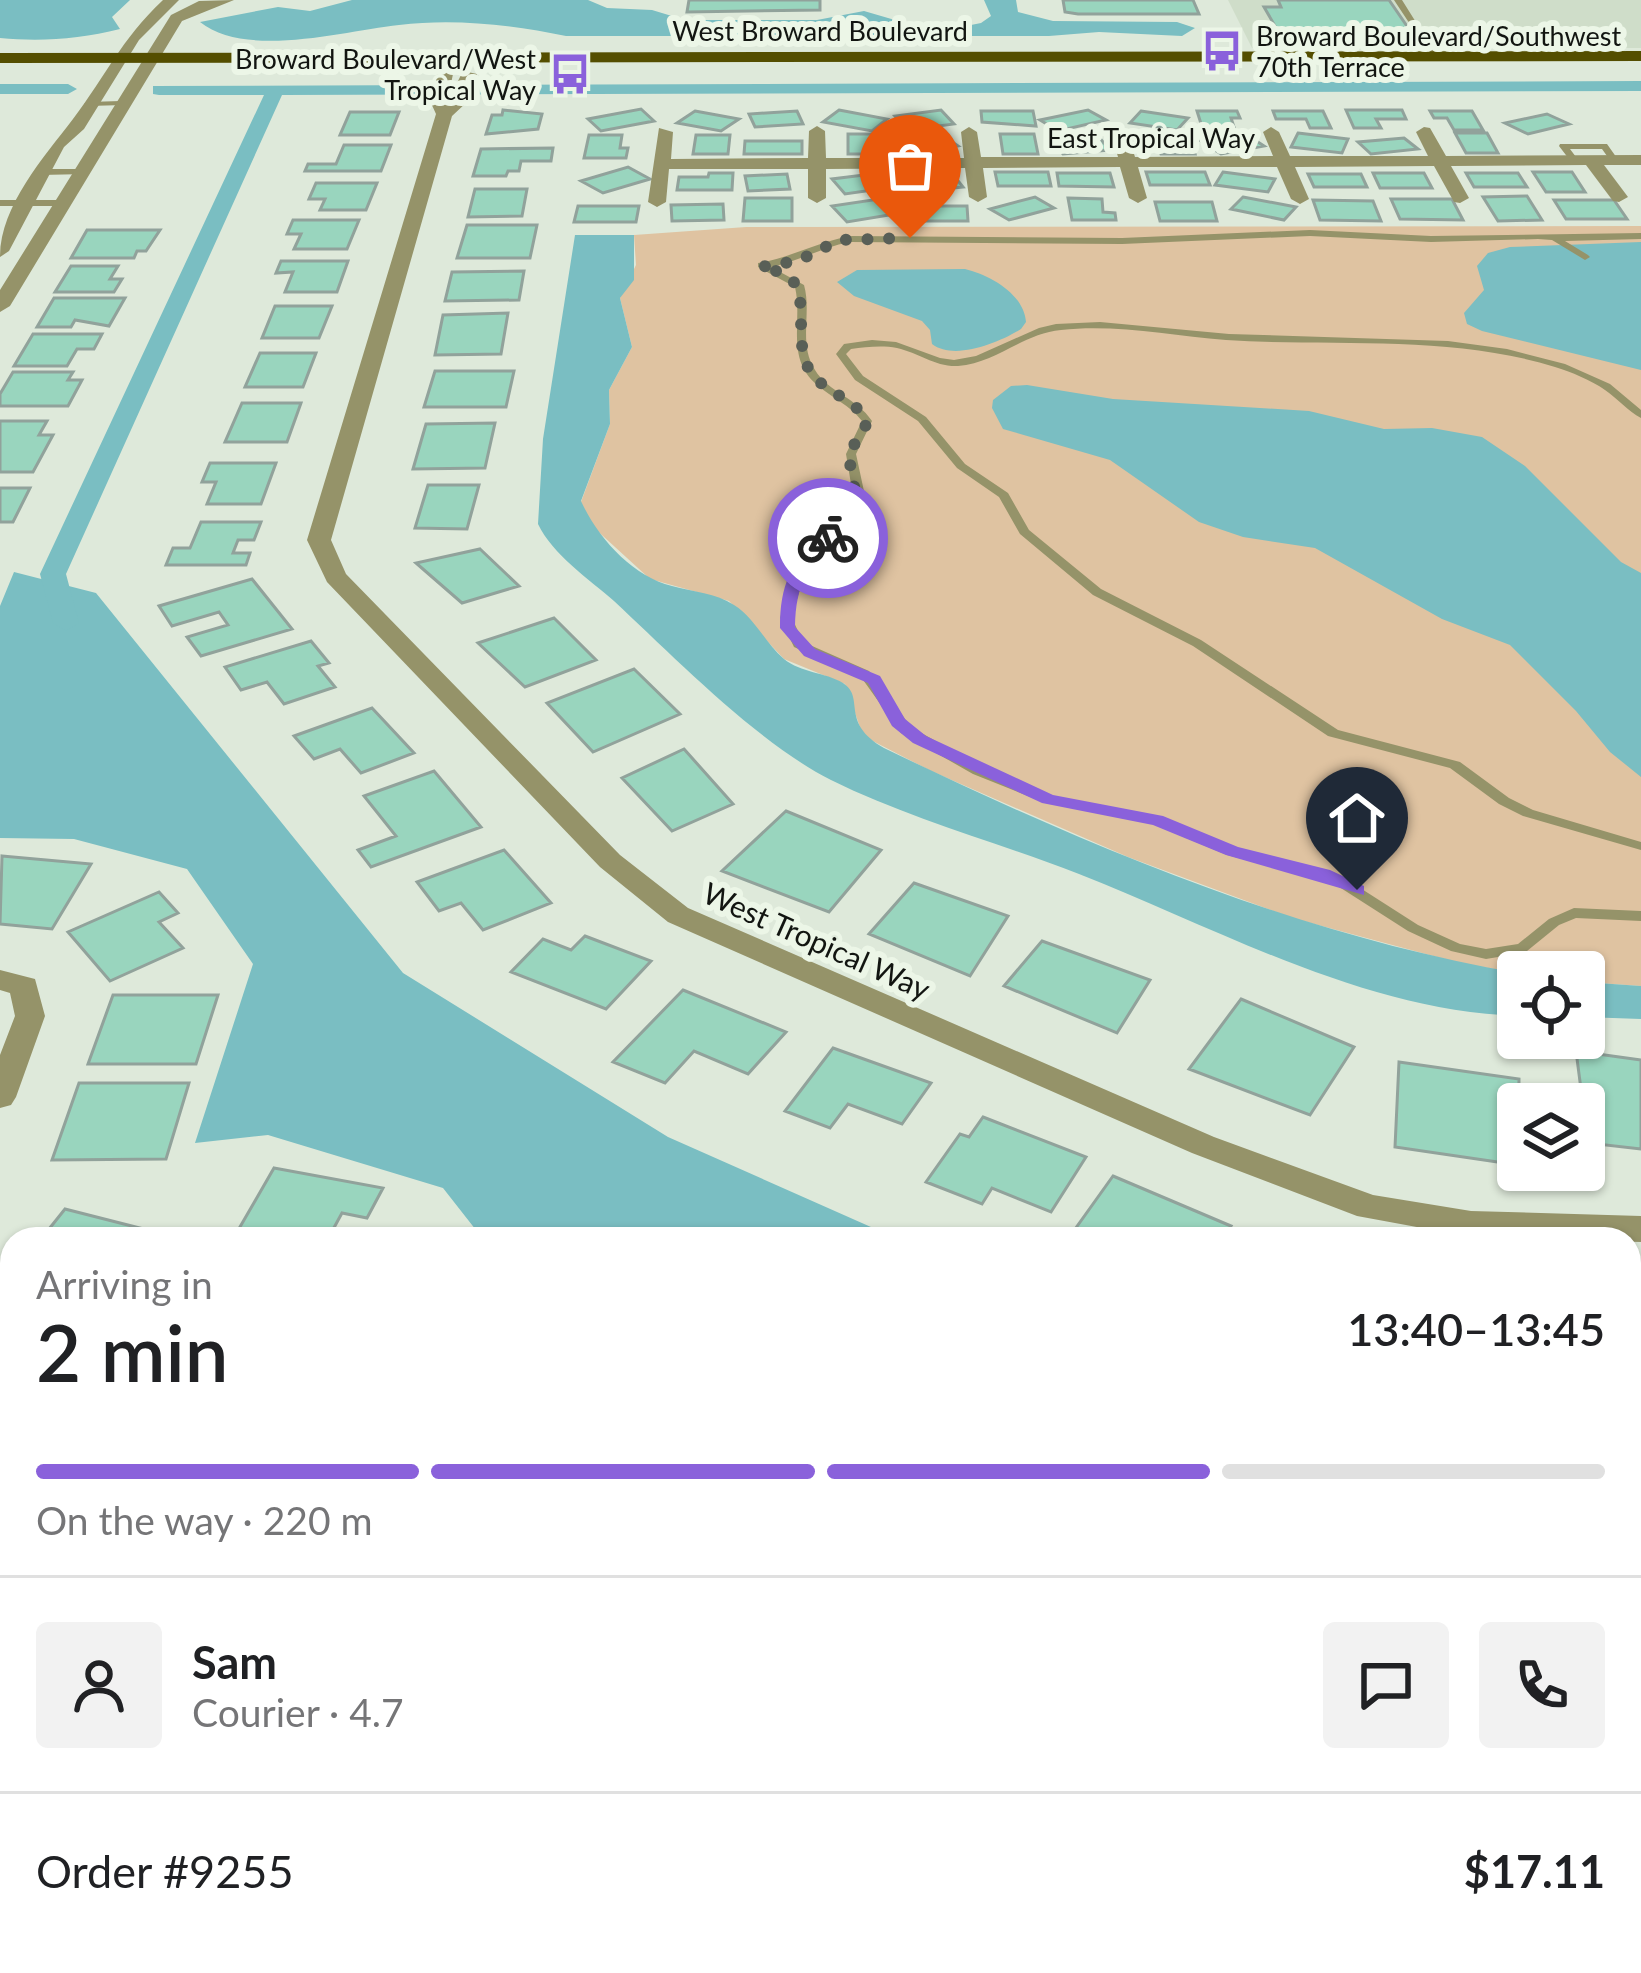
<!DOCTYPE html>
<meta charset="utf-8">
<style>
:root{--surface:#fff;--page:#f2f2f2;--text:#202124;--muted:#757577;--line:#e0e0e0;--accent:#8a61db}
body{margin:0;font-family:Lato,sans-serif;background:var(--page);color:var(--text);height:100vh;display:flex;flex-direction:column;font-size:45px;white-space:nowrap}
*{box-sizing:border-box;margin:0}
p{font-size:39px;color:var(--muted)}
.icon{flex:none;width:66px;height:66px;fill:none;stroke:currentColor;stroke-width:2;stroke-linecap:round;stroke-linejoin:round}
.map{position:relative;flex:1;overflow:hidden}
.panel{position:absolute;left:0px;top:1227px;width:1641px;height:747px;display:flex;flex-direction:column;background:var(--surface);border-radius:36px 36px 0 0;box-shadow:0 3px 9px #0004}
.panel>*{flex:none}
.tools{position:absolute;left:1497px;top:951px;display:grid;gap:24px}
.tools a{display:grid;place-items:center;width:108px;height:108px;border-radius:12px;background:var(--surface);box-shadow:0 3px 9px #0004;font-size:60px}
.pin{position:absolute;display:grid;place-items:center;width:102px;height:102px;color:#fff;margin:-123px -51px;border-radius:50% 50% 50% 0;rotate:-45deg;box-shadow:0 0 12px #0007}
.pin .icon{rotate:45deg}
.courier{position:absolute;display:grid;place-items:center;width:120px;height:120px;margin:-60px;border:9px solid #8a61db;border-radius:50%;background:#fff;color:#222;box-shadow:0 3px 15px #0007}
.headline em{font-style:normal;font-weight:600}
.headline div{display:flex;flex-direction:column-reverse}
.headline{display:flex;align-items:center;justify-content:space-between;height:204px;padding:0 36px}
h1{font-size:78px;font-weight:600;line-height:90px}
.bar{display:grid;grid-template-columns:repeat(4,1fr);gap:18px 12px;align-content:center;height:144px;padding:0 36px}
.bar i{height:15px;border-radius:9px;background:var(--line)}
.bar .selected{background:var(--accent)}
.bar p{grid-column:span 4}
.line{display:flex;align-items:center;gap:30px;padding:0 36px;border-top:3px solid var(--line)}
.line div{flex:1}
.round{display:grid;place-items:center;flex:none;width:126px;height:126px;border-radius:12px;background:var(--page)}
.map>svg:first-child{display:block}
.built{fill:#cfddc9}
.green{fill:#dfc3a1}
.water{fill:#7abec2}
.lines{fill:none;stroke-linecap:round;stroke-linejoin:round}
.canal{fill:#7abec2;fill-rule:evenodd}
.building{fill:#99d5be;stroke:#91a29b;stroke-width:3}
.lane{fill:#959369;fill-rule:evenodd}
.street{fill:#959369;fill-rule:evenodd}
.primary{fill:#544e00;fill-rule:evenodd}
.route{fill:#8a61db}
.done{stroke:#595f57;stroke-width:12;stroke-dasharray:0 21.6}
.labels{text-anchor:middle;dominant-baseline:central;stroke-width:12;stroke-linejoin:round;paint-order:stroke}
.far-street-label{font-size:27px;fill:#121511;stroke:#ecf6e7}
.far-poi-label{font-size:27px;fill:#121511;stroke:#ecf6e7;text-anchor:start}
.street-label{font-size:30px;fill:#121511;stroke:#ecf6e7}
</style>
<div class="map">
<svg width="1641" height="1973" viewBox="0 0 1641 1973">
<rect width="100%" height="100%" fill="#dee9da"/>
<!-- built -->
<path class="built" d="M1228,0H1641V48H1252Z"/>
<!-- green -->
<path class="green" d="M1641,226V986L1584,982V972L1518,973L1463,964L1292,918L1128,857L931,771L863,736L845,684L784,659L729,601L650,579L592,526L581,502L610,424L609,390L632,347L620,298L636,265L634,235L746,227Z"/>
<!-- water -->
<path class="water" d="M0,0H130L112,17L120,29C80,39 41,42 0,38Z
M352,0H588L607,8L652,10L685,20H817L864,11L936,32L981,23L991,16L984,0H1016L1018,12L1053,21L1177,22L1195,28L1182,36L1099,32L1049,36H566C512,25 455,18 399,25C344,31 246,59 200,22L278,7L310,11Z
M575,235H634V280L620,298L632,347L609,390L610,424L581,501C598,538 632,576 672,586C693,592 716,593 734,605C755,618 765,643 784,659C801,673 825,672 843,683C866,698 839,722 884,748C1085,845 1297,935 1518,973V1016C1364,1011 1219,929 1079,874C997,842 910,819 831,780C759,744 674,657 614,601C589,579 552,554 538,524L543,439Z
M1641,242V370L1482,331L1467,324L1464,313L1484,290L1477,266L1488,253L1510,247Z
M965,269C990,275 1024,294 1026,322L1021,329C999,343 954,361 932,344L930,330L922,321L854,296L837,282L857,270Z
M1027,385L1113,399L1309,411L1384,429L1432,428L1482,437L1525,466L1621,562L1641,573V777L1610,752L1576,711L1510,645L1442,619L1315,548L1243,537L1199,522L1110,460L1003,429L992,408L993,400L1011,386Z
M14,572L96,593L403,973L668,1137L898,1239H483L443,1188L268,1135L195,1143L253,964L187,869L74,839L0,838V606Z
M1584,982L1641,986V1019L1584,1017Z
M1629,1454L1641,1455V1711L1629,1708Z"/>
<g class="lines">
<!-- canal -->
<path class="canal" d="M1641,81V91L282,95L66,574L79,623L66,631L53,623L40,574L264,95H159L153,94V86Z
M0,84H68L77,89L68,94H0Z"/>
</g>
<!-- building -->
<path class="building" d="M689,0H820V10L687,12Z
M1063,0H1193L1199,14H1078L1065,12Z
M1278,0H1389L1411,32L1279,33L1264,7H1281Z
M641,109L654,121L601,131L588,119Z
M503,110L542,114L538,129L486,134L492,115H502Z
M839,110L887,119L872,131L823,122Z
M941,110L954,124L908,130L895,116Z
M1088,110L1106,120L1058,131L1040,120Z
M1346,110H1402L1406,119H1376L1381,128H1354Z
M695,111L739,119L721,131L677,123Z
M797,111L803,124L755,127L749,114Z
M981,111H1033L1036,126L982,122Z
M1141,111L1188,118L1177,130L1130,123Z
M1197,111H1237L1240,118H1231L1235,130H1203Z
M1273,111H1323L1331,128H1310L1306,119H1276Z
M1430,111H1472L1483,130H1454L1447,118H1434Z
M350,112H399L390,135H340Z
M1547,114L1569,124L1528,134L1505,123Z
M939,133L958,146L913,154L895,141Z
M1244,133L1264,146L1221,154L1201,141Z
M1298,133L1348,139L1342,153L1291,147Z
M1455,133H1487L1498,153H1466Z
M848,134H882L883,154H848Z
M1000,134H1034L1038,154H1003Z
M1155,134H1188L1195,154H1161Z
M589,135H622L620,148H628L626,158H584Z
M696,135H730L728,154H693Z
M1097,135L1110,150L1063,154L1050,140Z
M1404,138L1418,149L1371,154L1358,142Z
M745,141H802V154H744Z
M344,145H391L381,171H305L308,164H336Z
M553,148L551,161H521L519,171H508L506,176H473L481,149Z
M628,167L650,179L603,193L581,181Z
M951,172L963,187L914,192L903,177Z
M995,172H1048L1051,186H998Z
M1146,172H1205L1210,185H1150Z
M1223,172L1275,179L1268,192L1215,185Z
M1533,172H1572L1585,192H1546Z
M709,173H733L732,190H677L679,177H708Z
M880,173L894,187L845,194L832,179Z
M1057,173H1110L1114,187L1059,186Z
M1373,173H1424L1432,188H1380Z
M1466,173H1518L1527,187H1474Z
M787,174L790,189L748,191L745,176Z
M1308,174H1361L1367,187H1314Z
M316,183H377L366,210H320L325,199H309Z
M475,189H527L522,216L468,217Z
M1527,196L1542,220L1498,221L1483,197Z
M1035,197L1054,208L1009,220L990,209Z
M1243,197L1296,207L1284,220L1231,209Z
M745,198H792V221H743Z
M1068,198L1102,199L1103,212L1115,213L1116,220H1072Z
M879,199L895,214L847,222L832,206Z
M1391,199H1452L1463,220L1400,219Z
M1313,200L1373,201L1381,221L1320,220Z
M1554,200H1614L1627,219H1566Z
M1155,202H1212L1217,221H1160Z
M723,204L724,220L672,221L671,205Z
M578,206H639L636,222H574Z
M908,206H967L968,221H908Z
M293,220H359L347,249H294L301,234H287Z
M467,225H537L530,258H457Z
M87,230H160L146,251H137L134,258H71Z
M281,261H348L337,292H285L293,272L276,273Z
M71,266H118L110,279H122L114,292H55Z
M524,271L519,300L445,301L452,272Z
M54,298H125L109,326L75,320L71,327H37Z
M275,306H332L319,338H262Z
M508,313L501,354L435,355L443,315Z
M33,334H102L94,349H77L67,366H14Z
M260,353H316L303,387H245Z
M435,371H514L506,407H424Z
M13,372H73L68,380H82L68,406H0V394Z
M242,403H301L287,442H225Z
M0,421H47L39,435H53L33,472H0Z
M495,423L485,468L413,469L426,424Z
M210,463H276L261,504H207L216,482H202Z
M428,485H479L467,529L415,528Z
M0,488H30L13,522H0Z
M201,522H261L254,540H238L233,553H250L246,565H166L173,548H190Z
M480,549L519,586L462,603L416,563Z
M252,579L292,629L201,656L187,637L228,625L219,612L172,626L159,606Z
M554,618L596,660L525,687L478,643Z
M311,641L329,663L318,666L335,687L284,704L267,682L241,690L225,667Z
M634,669L680,714L593,752L547,703Z
M372,708L414,753L361,773L340,749L314,759L294,736Z
M684,749L733,804L672,831L622,778Z
M434,771L481,827L371,867L358,850L396,836L364,796Z
M786,811L881,850L829,912L722,871Z
M504,850L551,903L483,930L461,903L439,911L417,882Z
M2,856L91,864L52,929L0,924Z
M914,883L1008,916L970,976L869,934Z
M159,892L178,913L159,922L183,948L110,981L68,932Z
M585,936L651,961L606,1009L511,972L543,939L571,950Z
M1042,941L1150,980L1117,1033L1004,986Z
M683,990L786,1032L748,1074L694,1051L665,1083L613,1062Z
M113,995H218L196,1064H88Z
M1241,999L1354,1047L1310,1115L1189,1069Z
M833,1048L931,1083L902,1124L848,1104L830,1128L785,1111Z
M1576,1051L1641,1060V1149L1588,1143Z
M1399,1062L1519,1079L1518,1165L1395,1147Z
M79,1083H189L166,1159L52,1160Z
M983,1117L1086,1157L1051,1212L992,1188L982,1204L926,1182L960,1134L969,1137Z
M274,1168L383,1188L367,1218L342,1213L330,1235L341,1239H233Z
M1113,1176L1231,1226L1222,1239H1068Z
M65,1209L175,1237L41,1239Z
M0,1483H12V1564L0,1565Z
M1629,1830L1641,1834V1950L1629,1946Z"/>
<g class="lines">
<!-- lane -->
<path class="lane" d="M1394,0H1402L1439,59H1433Z
M121,101L125,103L124,105L88,106L84,104L88,102Z
M1560,144H1607L1619,161L1612,163L1602,149H1570L1579,161L1572,163L1559,146Z
M84,169L88,172L87,174L40,175L36,172L40,169Z
M0,200H65L69,203L65,206H0Z
M1310,230L1431,236L1641,233V239L1565,241L1588,255L1590,257L1585,260L1552,240L1538,239L1431,242L1310,236L1122,244L850,242C823,247 799,261 771,267L804,285C812,313 798,344 815,370C828,392 857,398 872,421L856,454L865,496L861,515L807,563L792,618L803,642L869,671L911,727L983,768L1051,796L1162,817L1237,849L1343,877L1418,925L1460,944L1486,949L1518,944L1549,919L1574,908L1641,911V921L1576,918L1559,925L1527,951L1522,953L1486,959L1451,951L1408,931L1333,883L1227,855L1153,824L1043,802L973,774L901,733L861,677L794,647L780,618L795,562L850,514L853,496L846,454L862,421C850,405 832,398 817,385C785,358 803,321 795,287L758,267V263C790,258 818,242 850,236L1122,238Z
M1100,322L1229,334L1448,341L1507,349L1565,364L1610,384L1641,410V418C1628,411 1618,399 1605,390C1591,380 1571,372 1555,367C1449,334 1335,347 1226,340C1171,336 1117,324 1061,330C1024,333 996,363 958,366C935,367 919,353 897,348C882,345 866,347 851,349L846,354L863,376L926,417L965,464L1008,493L1029,530L1101,589L1201,640L1338,730L1460,762L1509,798L1533,810L1641,842V850L1523,816L1499,804L1450,768L1328,736L1193,646L1093,595L1020,534L999,497L957,468L918,421L855,380L836,354L844,344L872,340L896,342L940,358L954,360L976,356L1039,328L1056,324Z"/>
<!-- street -->
<path class="street" d="M163,0H179L139,40L84,129L64,147L9,251L0,257C0,206 44,157 73,119C107,74 120,41 163,0Z
M234,0L182,21L10,306L0,312V290L171,15L199,1Z
M445,69L453,74L447,103L463,71L477,74L467,102L452,116L331,540L346,574L620,855L688,908L1214,1137L1373,1195L1471,1211L1641,1216V1242L1471,1237L1357,1216L1192,1153L668,922L600,867L327,582L307,540L436,114L431,103L437,74Z
M817,126L825,131L826,158H964L961,132L969,127L977,132L981,157H1118L1111,132L1119,127L1127,132L1135,157L1273,156L1263,132L1271,127L1279,132L1290,156H1428L1416,132L1424,127L1430,128L1446,156L1641,155V165H1604L1628,197L1619,202L1613,201L1586,165L1451,166L1469,198L1460,203L1454,202L1434,166L1295,167L1309,199L1300,204L1291,199L1277,167H1138L1147,198L1138,203L1129,198L1120,167L983,168L987,197L978,202L969,197L965,168L826,169V198L817,203L808,198V169H669L666,202L657,207L648,202L659,128L673,132L671,159L808,158L809,131Z
M0,970L35,979L45,1016L16,1097L11,1105L0,1108V1055L15,1016L10,993L0,990Z
M12,1392V1422L0,1423V1393Z
M12,1915V1959L0,1960V1916Z
M1203,1962H1281L1286,1973H1207Z"/>
<!-- primary -->
<path class="primary" d="M1641,51V61L0,63V53Z"/>
</g>
<!-- route -->
<path class="route" d="M823,535L835,538C807,569 796,583 795,627L815,649L880,676L905,719L926,736L1053,795L1163,816L1238,847L1330,870L1364,886V895L1226,855L1153,825L1042,803L913,743L892,726L868,683L804,656L780,628C780,585 790,563 823,535Z"/>
<g class="lines">
<!-- done -->
<path class="done" d="M828,538C882,502 845,498 851,455C852,442 864,434 867,421C854,397 825,394 810,371C791,340 813,291 786,275C778,270 768,270 760,267L798,261L839,240L910,238"/>
</g>
<!-- icons -->
<defs>
<g id="bus-bare" transform="scale(3.24)"><path d="M-5-6H5V4H4V6H2V4H-2V6H-4V4H-5ZM-3.5-4V0h7V-4ZM-3.5 1.2v1.5H-2V1.2ZM2 1.2v1.5H3.5V1.2Z" fill="#8a61db" stroke="#ecf6e7" stroke-width="2.5" paint-order="stroke"/></g>
</defs>
<g fill-rule="evenodd">
<use href="#bus-bare" x="1222" y="51"/>
<use href="#bus-bare" x="570" y="74"/>
</g>
<g class="labels">
<!-- far-street labels -->
<g class="far-street-label">
<text x="820" y="30">West Broward Boulevard</text>
<text x="1151" y="137">East Tropical Way</text>
</g>
<!-- far-poi labels -->
<g class="far-poi-label">
<text x="1256" y="35">Broward Boulevard/Southwest<tspan x="1256" dy="31">70th Terrace</tspan></text>
<text x="536" y="58" text-anchor="end">Broward Boulevard/West<tspan x="536" dy="31">Tropical Way</tspan></text>
</g>
<!-- street labels -->
<g class="street-label">
<text transform="translate(817 940) rotate(24)">West Tropical Way</text>
</g>
</g>
</svg>
<div class="tools">
<a><svg class="icon" aria-label="locate" viewBox="0 0 24 24"><circle cx="12" cy="12" r="6"/><path d="M12 2v4M12 18v4M2 12h4M18 12h4"/></svg></a>
<a><svg class="icon" aria-label="layers" viewBox="0 0 24 24"><path d="M12 4l9 5-9 5-9-5zM3 14l9 5 9-5"/></svg></a>
</div>
<div class="pin" style="left:910px;top:238px;background:#ea580c"><svg class="icon" aria-label="bag" viewBox="0 0 24 24"><path d="M5 8h14l-1 12H6zM9 8a3 3 0 0 1 6 0"/></svg></div>
<div class="pin" style="left:1357px;top:890px;background:#1f2937"><svg class="icon" aria-label="home" viewBox="0 0 24 24"><path d="M3 11l9-7 9 7M6 9v11h12V9"/></svg></div>
<div class="courier" style="left:828px;top:538px"><svg class="icon" aria-label="bike" viewBox="0 0 24 24"><circle cx="6" cy="16" r="4"/><circle cx="18" cy="16" r="4"/><path d="M6 16l4-8h5l3 8M10 8l3 8H6M13 5h3"/></svg></div>
<section class="panel">
<div class="headline"><div><h1>2 min</h1><p>Arriving in</p></div><em>13:40–13:45</em></div>
<div class="bar"><i class="selected"></i><i class="selected"></i><i class="selected"></i><i></i><p>On the way · 220 m</p></div>
<div class="line" style="height:216px"><a class="round"><svg class="icon" aria-label="person" viewBox="0 0 24 24"><circle cx="12" cy="8" r="4"/><path d="M4 21q1-7 8-7t8 7"/></svg></a><div><b>Sam</b><p>Courier · 4.7</p></div><a class="round"><svg class="icon" aria-label="chat" viewBox="0 0 24 24"><path d="M4 5h16v11H9l-5 4z"/></svg></a><a class="round"><svg class="icon" aria-label="phone" viewBox="0 0 24 24"><path d="M5 4h4l2 5-3 2q2 4 5 5l2-3 5 2v4C11 20 4 13 5 4z"/></svg></a></div>
<div class="line" style="height:156px"><div>Order #9255</div><b>$17.11</b></div>
</section>
</div>
